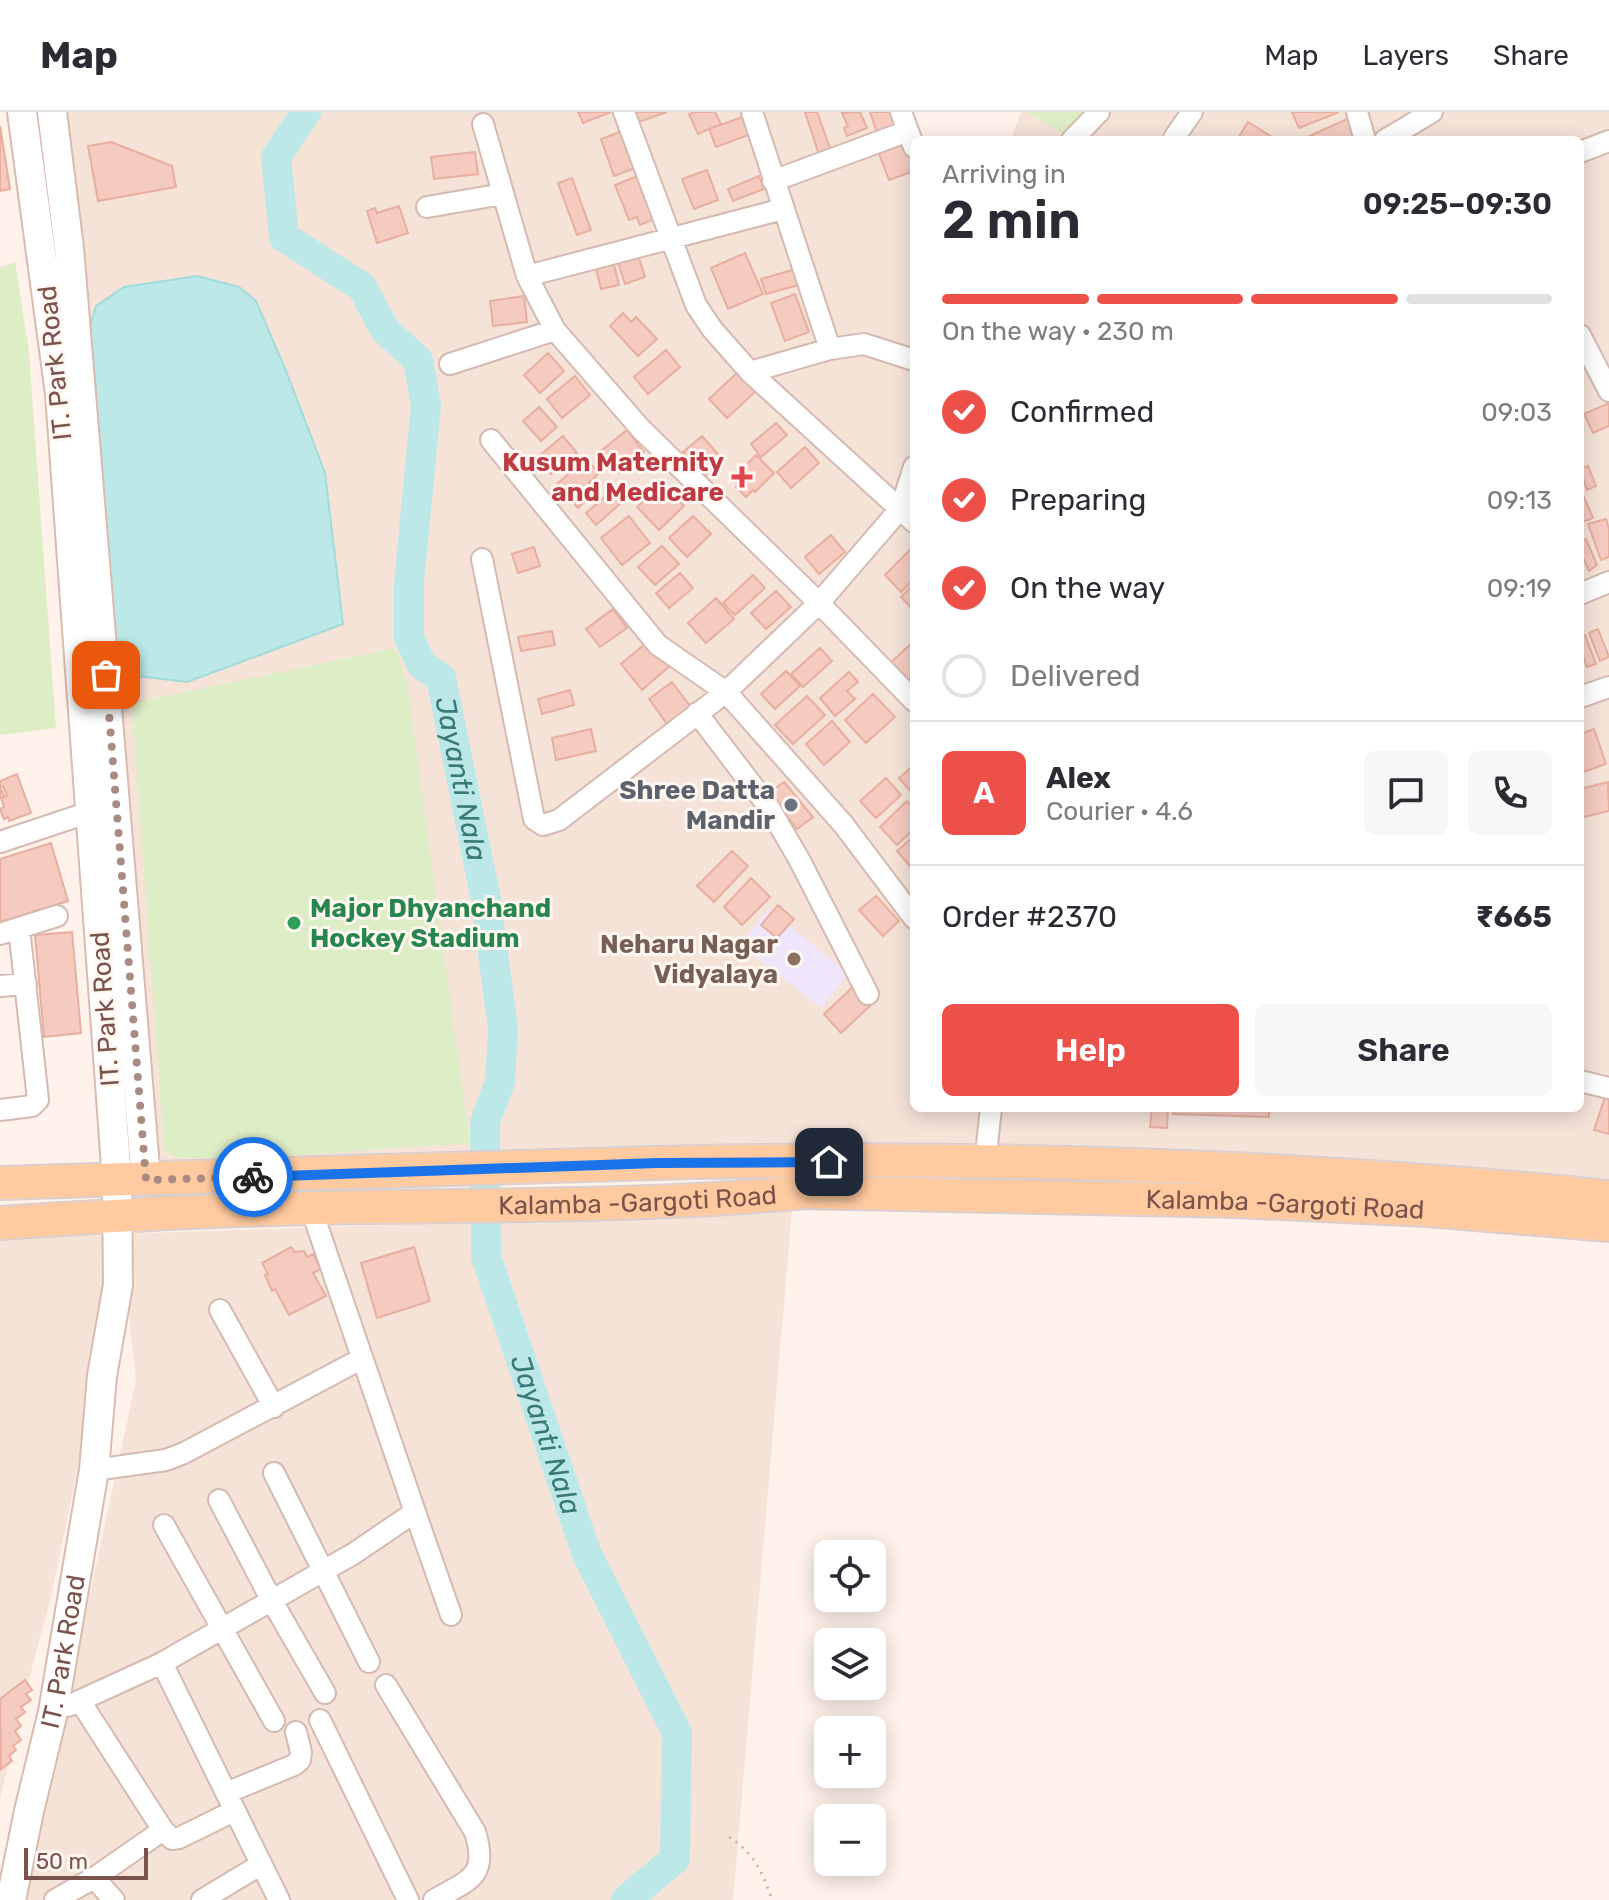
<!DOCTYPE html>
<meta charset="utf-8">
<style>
:root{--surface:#fff;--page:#f7f7f7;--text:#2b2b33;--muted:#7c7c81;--line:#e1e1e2;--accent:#ed5049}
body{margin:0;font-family:Rubik,sans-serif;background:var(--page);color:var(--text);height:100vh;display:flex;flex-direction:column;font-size:30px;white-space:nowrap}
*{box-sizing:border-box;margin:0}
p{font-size:26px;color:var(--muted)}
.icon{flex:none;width:44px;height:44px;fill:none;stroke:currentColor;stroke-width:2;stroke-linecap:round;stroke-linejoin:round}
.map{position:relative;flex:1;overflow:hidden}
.drawer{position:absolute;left:910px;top:24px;width:674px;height:976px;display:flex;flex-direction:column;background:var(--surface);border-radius:12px;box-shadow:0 4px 20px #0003}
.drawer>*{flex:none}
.controls{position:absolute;left:814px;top:1428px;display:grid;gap:16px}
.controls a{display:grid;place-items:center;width:72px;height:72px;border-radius:12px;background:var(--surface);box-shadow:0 4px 20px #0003;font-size:40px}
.scale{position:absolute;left:24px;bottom:20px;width:124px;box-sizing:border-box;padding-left:8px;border:4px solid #7b534b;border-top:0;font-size:22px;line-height:28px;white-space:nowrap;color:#7b534b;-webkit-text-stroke:6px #fff7f1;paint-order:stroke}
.pin{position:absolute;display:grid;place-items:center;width:68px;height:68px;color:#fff;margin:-34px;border-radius:16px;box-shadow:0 4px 12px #0006}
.courier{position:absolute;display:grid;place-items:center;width:80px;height:80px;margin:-40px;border:6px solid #1a73e8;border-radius:50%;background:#fff;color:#222;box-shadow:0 2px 10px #0007}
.head em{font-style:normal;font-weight:600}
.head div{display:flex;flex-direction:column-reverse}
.head{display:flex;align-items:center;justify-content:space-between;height:136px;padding:0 32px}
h1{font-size:52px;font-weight:600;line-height:60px}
.bar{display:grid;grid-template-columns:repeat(4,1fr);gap:12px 8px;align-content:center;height:96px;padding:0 32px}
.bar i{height:10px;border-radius:6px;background:var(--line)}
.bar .current{background:var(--accent)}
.bar p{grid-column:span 4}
.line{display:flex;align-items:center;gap:20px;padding:0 32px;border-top:2px solid var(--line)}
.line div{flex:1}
.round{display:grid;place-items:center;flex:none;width:84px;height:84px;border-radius:12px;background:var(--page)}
ol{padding:0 32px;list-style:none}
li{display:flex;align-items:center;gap:24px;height:88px}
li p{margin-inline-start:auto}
li .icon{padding:8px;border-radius:50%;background:var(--accent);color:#fff;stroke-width:4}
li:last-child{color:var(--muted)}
li i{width:44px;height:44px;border:4px solid var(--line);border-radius:50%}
.primary-button{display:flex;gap:16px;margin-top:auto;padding:16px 32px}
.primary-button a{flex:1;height:92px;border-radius:12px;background:var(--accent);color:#fff;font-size:32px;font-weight:600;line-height:92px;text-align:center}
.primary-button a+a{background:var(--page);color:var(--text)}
header{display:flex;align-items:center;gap:48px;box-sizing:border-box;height:112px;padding:0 40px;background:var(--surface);border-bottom:2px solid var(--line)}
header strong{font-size:38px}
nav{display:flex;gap:44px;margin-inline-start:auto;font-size:28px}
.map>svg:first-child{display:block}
.residential{fill:#f6e3d8}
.education{fill:#efe6fb}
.green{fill:#ddedc6}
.water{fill:#bce9e8;stroke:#a2dcda;stroke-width:2}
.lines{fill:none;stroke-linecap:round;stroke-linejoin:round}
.river{stroke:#bce9e8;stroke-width:30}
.building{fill:#f5cbc0;stroke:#e8ae9f;stroke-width:2}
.minor-casing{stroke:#d4bab1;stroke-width:24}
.secondary-casing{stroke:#d9bbb0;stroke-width:32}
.primary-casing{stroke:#dacfcd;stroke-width:36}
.path{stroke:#dbaea2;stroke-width:3;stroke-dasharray:2 6;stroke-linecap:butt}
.minor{stroke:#fff;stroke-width:20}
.secondary{stroke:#fff;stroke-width:28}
.primary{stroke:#ffcaa0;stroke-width:32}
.done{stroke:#a98b83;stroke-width:8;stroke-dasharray:0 14.4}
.route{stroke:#1a73e8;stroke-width:10}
.health-dot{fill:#e0444e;stroke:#fff7f1;stroke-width:3}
.worship-dot{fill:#6b7280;stroke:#fff7f1;stroke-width:3}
.leisure-dot{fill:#2e9e5b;stroke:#fff7f1;stroke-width:3}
.education-dot{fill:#8d6e63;stroke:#fff7f1;stroke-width:3}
.labels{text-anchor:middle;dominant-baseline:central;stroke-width:6;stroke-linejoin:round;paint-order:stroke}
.street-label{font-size:26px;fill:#7b534b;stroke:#fff7f1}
.health-label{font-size:26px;font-weight:bold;fill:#be3a42;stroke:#fff7f1;text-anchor:end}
.worship-label{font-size:26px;font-weight:bold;fill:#5b616d;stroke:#fff7f1;text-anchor:end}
.leisure-label{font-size:26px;font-weight:bold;fill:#27864d;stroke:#fff7f1;text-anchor:start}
.education-label{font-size:26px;font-weight:bold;fill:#785e54;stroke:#fff7f1;text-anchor:end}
.water-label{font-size:28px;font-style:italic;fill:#3a7978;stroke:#fff7f1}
</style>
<header>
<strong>Map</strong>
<nav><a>Map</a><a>Layers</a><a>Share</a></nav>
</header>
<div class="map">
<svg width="1609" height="1788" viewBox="0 0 1609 1788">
<rect width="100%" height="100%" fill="#fef2ea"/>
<!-- residential -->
<path class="residential" d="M63,0H908L914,28V996H1580V28H1011L1021,0H1609V1086L851,1057L153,1078L98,284Z
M792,1099L733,1788H24L136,1268L120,1122Z
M117,1103L82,1335L51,1485L12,1631L0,1689V1107Z"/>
<!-- education -->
<path class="education" d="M769,797L848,862L821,896L739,832Z"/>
<!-- green -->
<path class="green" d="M1026,0H1099L1073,27Z
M15,150L29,240L56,616L0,623V155Z
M396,536L407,572L470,1031L255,1046H176L164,1037L132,591Z"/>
<!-- water -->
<path class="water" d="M197,164L239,175L256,189L286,259L325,361L343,512L187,570L122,562L111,532L90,214L96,194L124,175Z"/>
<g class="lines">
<!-- river -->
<path class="river" id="s1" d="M306,0L276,45L284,125L362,175L385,218L418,248L426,293L409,471V525L421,552L441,566L486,788L503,917L500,970L485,1010L486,1144L586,1440L677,1621L675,1747L626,1788"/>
</g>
<!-- building -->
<path class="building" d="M578,0H611L583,11Z
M635,0H667L639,10Z
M695,0H715L721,12L698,22L689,2Z
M805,0H817L832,42L820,46Z
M860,0L867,16L847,24L844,16L848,14L842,1Z
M870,0H898L902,11L877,21Z
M1292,0H1339L1299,16Z
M745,4L751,22L716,35L709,17Z
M1349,6L1357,24L1348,28H1301Z
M1248,10L1277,28H1237Z
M0,14L10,77L0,79Z
M622,19L635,56L614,64L601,27Z
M907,27L914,45V59L889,68L878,39Z
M111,30L172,54L176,75L98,89L88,34Z
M475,40L478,62L434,67L431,45Z
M707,58L718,88L694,97L682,67Z
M642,62L659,105L640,113L637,105L629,108L615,73Z
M759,64L764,77L733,89L728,77Z
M572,66L591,118L577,123L558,71Z
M399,94L408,121L377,131L367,99L375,96L377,101Z
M637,140L645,165L625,172L617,147Z
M745,141L763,182L728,197L711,156Z
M613,148L619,173L601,177L595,153Z
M802,155L806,171L766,182L761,167Z
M795,182L809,220L785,229L771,191Z
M524,184L527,210L493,214L490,189Z
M623,201L631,210L636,205L657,227L638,244L610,214Z
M666,238L680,255L648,282L634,265Z
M548,241L564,259L540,281L524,263Z
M739,259L757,278L727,306L709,287Z
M575,264L590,283L562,306L547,287Z
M1609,291V314L1593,321L1584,302Z
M539,295L557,315L541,329L523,309Z
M776,311L787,323L761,345L751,332Z
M627,318L644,340L619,361L601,339Z
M563,324L577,341L551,362L538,345Z
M702,324L723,348L704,364L683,340Z
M805,335L819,351L791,376L777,360Z
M756,343L774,361L755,380L753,378L746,385L736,375L738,372L733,367Z
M586,347L599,361L589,371L596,379L578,396L557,372Z
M1588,354L1596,374L1587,378L1580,357Z
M662,371L684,394L659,418L637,395Z
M613,378L622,390L596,413L586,401Z
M1584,385L1593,406L1580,411V387Z
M629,404L650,431L622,453L601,426Z
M693,404L711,422L687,445L669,426Z
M1606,407L1609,417V445L1601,448L1588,412Z
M831,423L845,440L819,462L805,445Z
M1586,427L1597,453L1589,459L1584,448L1580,449V429Z
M662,434L679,452L655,473L638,455Z
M534,435L540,454L518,461L512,442Z
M910,438L914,442V467L901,480L885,463Z
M680,461L693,476L669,496L656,481Z
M753,463L765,476L735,503L723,491Z
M914,472V499L901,485Z
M776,479L791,495L766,517L751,501Z
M716,486L734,507L706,531L688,511Z
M613,497L627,516L600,535L586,517Z
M1598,517L1609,545L1600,549L1589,521Z
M552,519L555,533L521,539L518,525Z
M1585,523L1596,552L1587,555L1580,537V525Z
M650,528L671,553L642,578L621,552Z
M914,529V563L906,571L889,552Z
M820,536L832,549L803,575L791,562Z
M786,559L800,574L775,597L761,582Z
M849,560L858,570L847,579L855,587L835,604L820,586Z
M672,570L690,594L667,612L649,587Z
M570,578L574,593L542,602L538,587Z
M873,582L895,605L866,631L845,608Z
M807,584L825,603L793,632L775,613Z
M832,609L850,630L824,653L806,632Z
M591,617L596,639L556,648L552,626Z
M1594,617L1606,652L1580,661V622Z
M914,653V683L899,666Z
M17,662L31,701L9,709L8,705L4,707L0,697L4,695L1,686L7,684L3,674L0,675L4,684L0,686V669Z
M886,666L901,683L876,706L860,689Z
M784,670L813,705L797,717L769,681Z
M1608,670L1609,699L1580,706V677Z
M907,689L914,696V717L897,733L880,715Z
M914,724V759L897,739Z
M51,731L68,789L0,810V747Z
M732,739L748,754L714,790L697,774Z
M751,766L770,785L742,813L724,795Z
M876,784L899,809L883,824L859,798Z
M778,793L794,807L777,826L761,813Z
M72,820L81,921L44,925L35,823Z
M853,875L871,893L841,921L824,902Z
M1605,985L1609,986V1022L1594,1018Z
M1152,996H1168L1167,1016L1150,1015Z
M1174,996H1269V1005L1173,1002Z
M291,1135L294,1140L304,1139L307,1145L313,1142L321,1157L313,1161L326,1184L289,1203L275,1177L272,1179L265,1163L268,1162L262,1151Z
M414,1135L430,1189L377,1206L361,1151Z
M25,1568L32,1578L26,1582L31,1588L21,1595L25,1600L16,1607L21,1614L15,1619L21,1628L13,1634L16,1638L9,1644L12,1649L1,1657L0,1587Z"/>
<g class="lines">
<!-- minor casing -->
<g class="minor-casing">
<path id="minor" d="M624,0L696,193L712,217L750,260L914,410
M752,0L830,237
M901,0L914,35
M1357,0L1365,28
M483,12L527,164L555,218L641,317L819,491L914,589
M1174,26L1192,0
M1072,28L1099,0
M1385,28L1432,0
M1580,40L1609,29
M773,69L908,19
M427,95L503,82
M527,164L783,97
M1580,223L1609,279
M450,252L555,218
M750,260L830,237L864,232L914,248
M491,328L658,533L726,580L843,712L914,806
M482,447L534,707L543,713L559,708L726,580L819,491L901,396L914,355
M1580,482L1609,470
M1580,585L1609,575
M697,601L768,694L800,749L868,882
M0,730L90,700
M0,822L57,804
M0,874L26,872
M1580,969L1609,976
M0,998L32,994L38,988L19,816
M985,1051L991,996
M220,1198L274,1295
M94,1358L166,1348L184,1341L361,1247
M274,1361L369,1550
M219,1388L272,1489L325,1581
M415,1400L451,1503
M164,1413L274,1609
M386,1573L475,1720C489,1765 469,1768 434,1788
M80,1589L163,1718L172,1727L179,1726L234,1699
M68,1594L162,1551
M320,1608L408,1788
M226,1681L294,1653L300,1648L301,1640L296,1620
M94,1766L114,1788
M55,1788L94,1766L163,1718
M202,1788L260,1753
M279,1788L162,1551L353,1442L415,1400L311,1096"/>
</g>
<!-- secondary casing -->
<g class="secondary-casing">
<g id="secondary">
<path d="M52,0L69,136L146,1068"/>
<path id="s2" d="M11,1788L29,1699L53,1600L94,1358L102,1264L118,1173L117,1068L60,282L22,0"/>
</g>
</g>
<!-- primary casing -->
<g class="primary-casing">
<g id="primary">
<path d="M0,1071C218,1065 437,1056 655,1051C973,1043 1293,1053 1609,1085"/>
<path id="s3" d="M0,1111C105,1104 209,1098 314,1096C477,1092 641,1096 804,1080L1238,1089L1427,1098L1609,1113"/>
</g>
</g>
<!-- path -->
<path class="path" d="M729,1725C754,1741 763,1761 772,1788"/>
<!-- minor -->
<use href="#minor" class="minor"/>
<!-- secondary -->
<use href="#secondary" class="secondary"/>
<!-- primary -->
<use href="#primary" class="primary"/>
</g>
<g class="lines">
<!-- done -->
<path class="done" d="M106,563L146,1068L253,1065"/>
<!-- route -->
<path class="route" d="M253,1065L657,1051L829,1050"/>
</g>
<!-- markers -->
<path class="health-dot" d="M738 353h8v8h8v8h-8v8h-8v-8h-8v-8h8z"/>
<circle class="worship-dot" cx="791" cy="693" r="8"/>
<circle class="leisure-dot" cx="294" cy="811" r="8"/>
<circle class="education-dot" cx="794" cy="847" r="8"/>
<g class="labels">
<!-- street labels -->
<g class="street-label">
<text transform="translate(55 251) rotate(-96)">IT. Park Road</text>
<text transform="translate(105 897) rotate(-94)">IT. Park Road</text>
<text stroke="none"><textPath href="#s3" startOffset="638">Kalamba -Gargoti Road</textPath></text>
<text stroke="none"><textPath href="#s3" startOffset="1286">Kalamba -Gargoti Road</textPath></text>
<text stroke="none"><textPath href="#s2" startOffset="254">IT. Park Road</textPath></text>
</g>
<!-- health labels -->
<g class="health-label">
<text x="724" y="350">Kusum Maternity<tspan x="724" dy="30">and Medicare</tspan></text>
</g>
<!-- worship labels -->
<g class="worship-label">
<text x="775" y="678">Shree Datta<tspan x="775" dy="30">Mandir</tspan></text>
</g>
<!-- leisure labels -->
<g class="leisure-label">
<text x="310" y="796">Major Dhyanchand<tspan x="310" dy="30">Hockey Stadium</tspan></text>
</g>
<!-- education labels -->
<g class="education-label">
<text x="778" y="832">Neharu Nagar<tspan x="778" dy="30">Vidyalaya</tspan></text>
</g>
<!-- water labels -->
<g class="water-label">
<text stroke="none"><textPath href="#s1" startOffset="756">Jayanti Nala</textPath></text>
<text stroke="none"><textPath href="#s1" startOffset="1428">Jayanti Nala</textPath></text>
</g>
</g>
</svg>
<div class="controls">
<a><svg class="icon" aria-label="locate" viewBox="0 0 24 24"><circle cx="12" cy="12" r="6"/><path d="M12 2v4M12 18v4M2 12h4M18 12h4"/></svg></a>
<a><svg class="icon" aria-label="layers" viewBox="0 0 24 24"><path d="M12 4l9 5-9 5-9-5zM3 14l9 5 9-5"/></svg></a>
<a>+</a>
<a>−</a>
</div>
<div class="scale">50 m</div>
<div class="pin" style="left:106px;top:563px;background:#ea580c"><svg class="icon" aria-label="bag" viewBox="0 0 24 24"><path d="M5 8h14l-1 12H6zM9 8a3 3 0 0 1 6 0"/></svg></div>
<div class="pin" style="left:829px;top:1050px;background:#1f2937"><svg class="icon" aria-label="home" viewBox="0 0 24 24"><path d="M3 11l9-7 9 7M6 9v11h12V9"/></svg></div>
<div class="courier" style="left:253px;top:1065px"><svg class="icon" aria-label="bike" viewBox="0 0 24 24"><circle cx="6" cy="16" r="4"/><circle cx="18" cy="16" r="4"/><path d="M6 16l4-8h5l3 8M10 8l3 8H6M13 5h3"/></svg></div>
<section class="drawer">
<div class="head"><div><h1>2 min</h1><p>Arriving in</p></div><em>09:25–09:30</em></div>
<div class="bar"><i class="current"></i><i class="current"></i><i class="current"></i><i></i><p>On the way · 230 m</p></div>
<ol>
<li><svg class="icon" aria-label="check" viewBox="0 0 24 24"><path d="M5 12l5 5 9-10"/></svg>Confirmed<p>09:03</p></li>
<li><svg class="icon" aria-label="check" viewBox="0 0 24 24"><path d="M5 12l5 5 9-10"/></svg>Preparing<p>09:13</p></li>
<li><svg class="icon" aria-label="check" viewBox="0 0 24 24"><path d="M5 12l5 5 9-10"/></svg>On the way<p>09:19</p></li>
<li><i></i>Delivered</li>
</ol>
<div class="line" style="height:144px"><b class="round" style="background:var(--accent);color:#fff">A</b><div><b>Alex</b><p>Courier · 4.6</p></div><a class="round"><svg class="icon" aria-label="chat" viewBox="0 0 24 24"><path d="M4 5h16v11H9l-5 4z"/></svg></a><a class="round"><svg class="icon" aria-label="phone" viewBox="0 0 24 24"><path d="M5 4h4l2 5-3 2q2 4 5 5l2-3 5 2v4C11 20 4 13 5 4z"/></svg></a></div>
<div class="line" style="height:104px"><div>Order #2370</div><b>₹665</b></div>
<div class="primary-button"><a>Help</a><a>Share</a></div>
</section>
</div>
